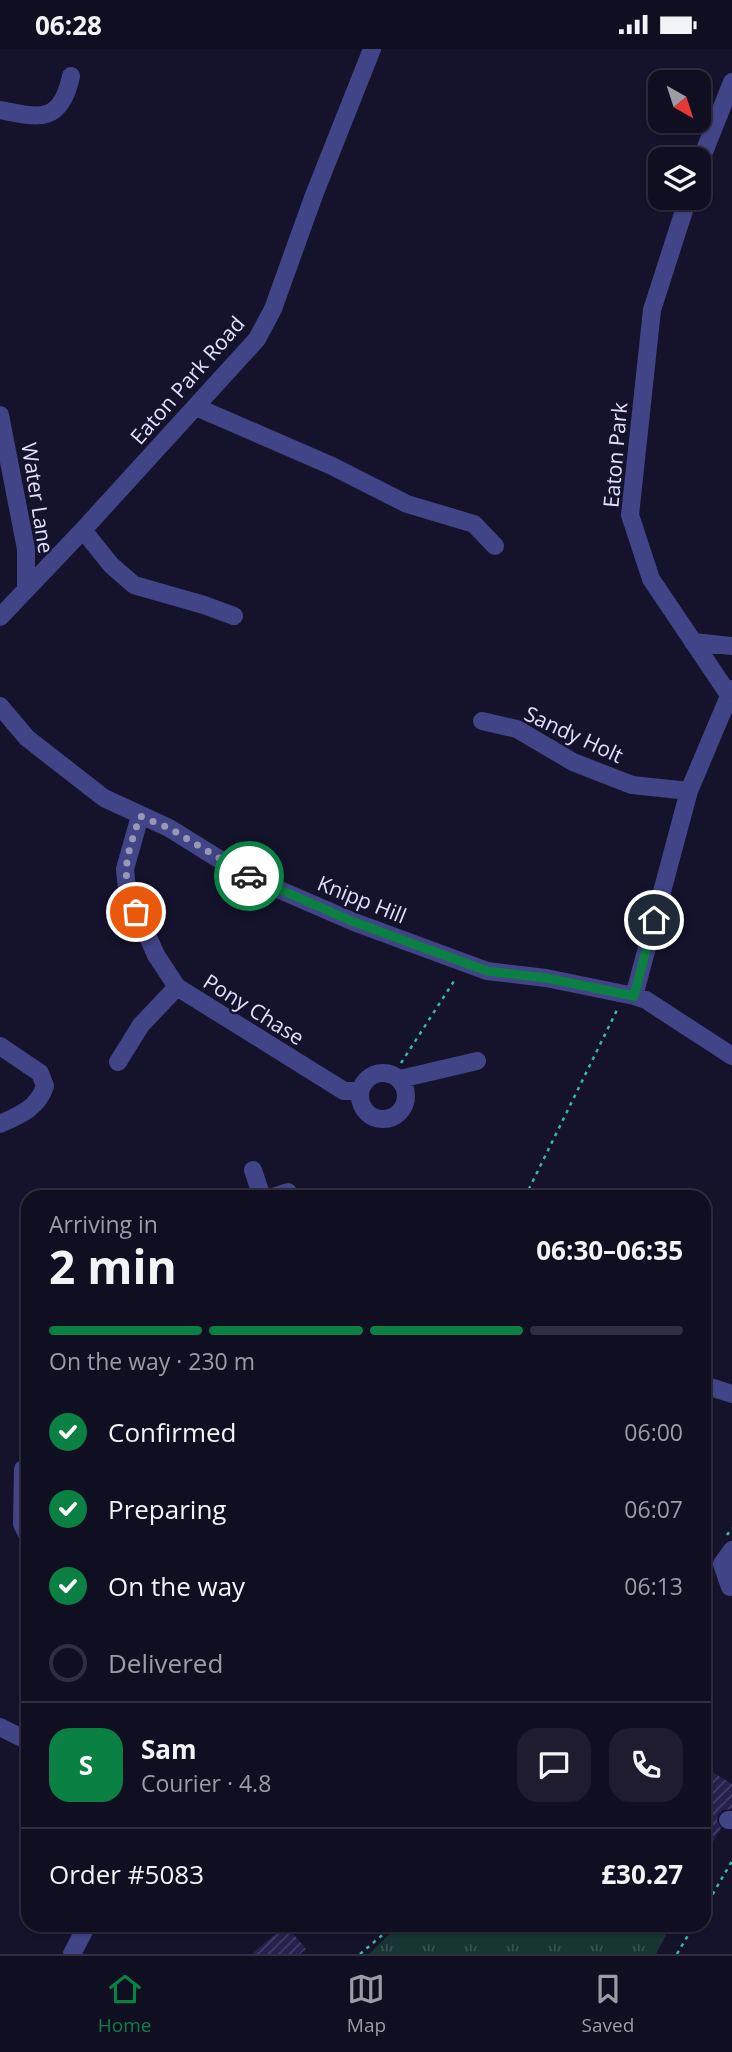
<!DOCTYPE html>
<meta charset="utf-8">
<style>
:root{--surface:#100e21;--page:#1e1c2e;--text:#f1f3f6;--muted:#9c9ca5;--line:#302e3f;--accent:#0b8043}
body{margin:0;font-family:"Open Sans",sans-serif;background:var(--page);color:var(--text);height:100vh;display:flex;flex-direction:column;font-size:26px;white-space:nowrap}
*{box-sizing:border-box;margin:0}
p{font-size:23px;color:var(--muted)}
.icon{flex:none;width:38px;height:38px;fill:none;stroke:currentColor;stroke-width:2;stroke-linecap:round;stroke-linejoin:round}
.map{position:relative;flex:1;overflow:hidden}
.details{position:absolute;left:21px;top:1141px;width:690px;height:742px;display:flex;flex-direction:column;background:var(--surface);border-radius:21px;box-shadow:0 2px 5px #0004,0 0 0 2px var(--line)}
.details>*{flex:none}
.needle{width:46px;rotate:141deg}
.fabs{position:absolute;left:648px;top:21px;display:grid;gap:14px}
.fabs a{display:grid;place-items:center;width:63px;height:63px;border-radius:14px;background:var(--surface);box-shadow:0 2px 5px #0004,0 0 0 2px var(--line);font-size:35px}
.pin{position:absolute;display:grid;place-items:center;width:60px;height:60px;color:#fff;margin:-30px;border:4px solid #fff;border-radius:50%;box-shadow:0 2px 7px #0007}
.courier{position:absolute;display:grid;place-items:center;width:70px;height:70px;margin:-35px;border:5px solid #0b8043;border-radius:50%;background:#fff;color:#222;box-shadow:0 2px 9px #0007}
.headline em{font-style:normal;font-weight:700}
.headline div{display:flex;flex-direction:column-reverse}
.headline{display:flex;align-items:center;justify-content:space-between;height:119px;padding:0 28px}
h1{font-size:46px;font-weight:700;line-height:52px}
.bar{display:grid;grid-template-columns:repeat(4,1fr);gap:10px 7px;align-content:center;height:84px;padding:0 28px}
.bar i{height:9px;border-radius:5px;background:var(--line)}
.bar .current{background:var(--accent)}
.bar p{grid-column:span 4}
.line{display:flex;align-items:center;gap:18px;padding:0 28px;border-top:2px solid var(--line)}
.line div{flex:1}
.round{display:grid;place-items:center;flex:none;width:74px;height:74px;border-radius:21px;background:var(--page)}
ol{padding:0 28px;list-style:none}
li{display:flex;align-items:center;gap:21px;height:77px}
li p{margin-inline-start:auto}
li .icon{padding:7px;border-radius:50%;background:var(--accent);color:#fff;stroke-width:4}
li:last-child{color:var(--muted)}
li i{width:38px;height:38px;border:4px solid var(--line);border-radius:50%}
.status{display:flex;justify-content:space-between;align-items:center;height:49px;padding:0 35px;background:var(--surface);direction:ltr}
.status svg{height:19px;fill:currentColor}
.menu{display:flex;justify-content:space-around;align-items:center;height:98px;border-top:2px solid var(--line);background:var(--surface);font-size:19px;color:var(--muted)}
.menu a{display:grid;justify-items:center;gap:4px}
.menu .current{color:var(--accent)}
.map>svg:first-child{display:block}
.park{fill:url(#park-tufts)}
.building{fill:url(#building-hatch)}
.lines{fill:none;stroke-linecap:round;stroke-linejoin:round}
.path{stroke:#39b8a4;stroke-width:2.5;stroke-dasharray:3.5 5;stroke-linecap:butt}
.minor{stroke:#414588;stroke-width:18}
.done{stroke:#9998b4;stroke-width:7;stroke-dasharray:0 12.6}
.route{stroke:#0b8043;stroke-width:9}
.labels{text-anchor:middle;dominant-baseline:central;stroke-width:5;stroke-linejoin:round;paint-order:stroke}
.street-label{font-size:21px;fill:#e0e0fd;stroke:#15132c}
</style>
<div class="status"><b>06:28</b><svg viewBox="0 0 49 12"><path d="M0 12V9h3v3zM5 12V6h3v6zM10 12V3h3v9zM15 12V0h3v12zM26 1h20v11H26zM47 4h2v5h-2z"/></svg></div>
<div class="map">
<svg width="732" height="1905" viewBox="0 0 732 1905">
<defs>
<pattern id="park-tufts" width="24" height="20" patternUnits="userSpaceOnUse" patternTransform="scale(1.75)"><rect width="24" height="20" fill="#173531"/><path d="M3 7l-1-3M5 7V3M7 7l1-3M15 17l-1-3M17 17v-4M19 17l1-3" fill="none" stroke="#385250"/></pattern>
<pattern id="building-hatch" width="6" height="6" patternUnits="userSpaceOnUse" patternTransform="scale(1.75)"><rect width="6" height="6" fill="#25204c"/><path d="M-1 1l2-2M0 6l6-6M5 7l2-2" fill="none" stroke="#444067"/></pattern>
</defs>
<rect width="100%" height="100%" fill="#15132c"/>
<!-- park -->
<path class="park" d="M399,1876H664L669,1880L656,1905H369Z"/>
<!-- building -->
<path class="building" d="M704,1718L732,1735V1760L723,1761L718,1766L717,1772L721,1779L704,1809Z
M286,1876L306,1900L300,1905H252Z"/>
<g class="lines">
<!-- path -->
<path class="path" d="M401,1014L456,929
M525,1148L617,961
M727,1486L732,1479
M704,1860L732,1812
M382,1876L390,1880
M360,1905L394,1876
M677,1905L694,1876"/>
<!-- minor -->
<path class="minor" d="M0,61C39,69 61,75 71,27
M698,118L732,33
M688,149L652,261L630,466L651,530L729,646
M196,358L332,417L407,455L474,475L495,497
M0,366L26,500V540
M83,481L111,516L134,536L204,556L234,567
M0,568L83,481L257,290L273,260L314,146L372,0
M693,593L732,597
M0,657L27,689L104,749L169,779L243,825L354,873L487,922L546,929L634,947L646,951L732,1007
M482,672L517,680L573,713L632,736L689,742
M140,767L125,820L127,841L156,906L177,938L344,1042H360
M634,947L689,742L732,640
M0,997L40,1024L45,1037C38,1059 20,1066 0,1075
M118,1013L141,976L177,938
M360 1047a23 23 0 1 1 46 0a23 23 0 1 1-46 0Z
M400,1030L477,1012
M253,1121L262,1148
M273,1148L288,1143
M704,1336L732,1345
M23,1420L22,1475L28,1487
M730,1538L722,1515L732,1501
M0,1678L28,1692
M728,1771H732
M72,1905L87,1876"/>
</g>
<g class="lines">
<!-- done -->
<path class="done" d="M136,863C119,823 127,807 140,767L169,779L249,827"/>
<!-- route -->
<path class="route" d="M249,827L354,873L487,922L546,929L634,947L654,871"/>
</g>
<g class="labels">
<!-- street labels -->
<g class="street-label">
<text transform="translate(187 331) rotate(-49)">Eaton Park Road</text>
<text transform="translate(615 406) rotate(-85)">Eaton Park</text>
<text transform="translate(38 449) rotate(81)">Water Lane</text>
<text transform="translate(574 685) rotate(25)">Sandy Holt</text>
<text transform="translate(362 850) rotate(22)">Knipp Hill</text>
<text transform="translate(254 960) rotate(32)">Pony Chase</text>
</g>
</g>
</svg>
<div class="fabs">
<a><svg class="needle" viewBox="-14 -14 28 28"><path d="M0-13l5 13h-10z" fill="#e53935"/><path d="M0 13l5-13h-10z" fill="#9c9ca5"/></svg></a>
<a><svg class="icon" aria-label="layers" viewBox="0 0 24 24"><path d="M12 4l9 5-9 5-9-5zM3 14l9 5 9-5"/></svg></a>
</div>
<div class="pin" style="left:136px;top:863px;background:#ea580c"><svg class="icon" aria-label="bag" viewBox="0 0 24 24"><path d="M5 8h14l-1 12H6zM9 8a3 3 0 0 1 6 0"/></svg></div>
<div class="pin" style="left:654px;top:871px;background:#1f2937"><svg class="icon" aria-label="home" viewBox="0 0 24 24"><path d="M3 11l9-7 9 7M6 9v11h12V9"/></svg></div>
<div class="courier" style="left:249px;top:827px"><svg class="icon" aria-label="car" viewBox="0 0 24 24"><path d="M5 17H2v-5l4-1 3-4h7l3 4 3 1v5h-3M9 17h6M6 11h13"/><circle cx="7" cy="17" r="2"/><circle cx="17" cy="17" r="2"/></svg></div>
<section class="details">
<div class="headline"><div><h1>2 min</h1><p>Arriving in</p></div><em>06:30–06:35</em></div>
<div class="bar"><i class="current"></i><i class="current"></i><i class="current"></i><i></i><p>On the way · 230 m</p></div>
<ol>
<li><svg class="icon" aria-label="check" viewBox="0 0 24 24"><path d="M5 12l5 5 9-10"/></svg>Confirmed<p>06:00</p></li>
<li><svg class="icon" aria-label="check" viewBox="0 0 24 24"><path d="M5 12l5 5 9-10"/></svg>Preparing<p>06:07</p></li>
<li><svg class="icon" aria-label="check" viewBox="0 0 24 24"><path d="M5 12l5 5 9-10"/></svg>On the way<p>06:13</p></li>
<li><i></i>Delivered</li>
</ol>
<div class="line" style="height:126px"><b class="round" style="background:var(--accent);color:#fff">S</b><div><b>Sam</b><p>Courier · 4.8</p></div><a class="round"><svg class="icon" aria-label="chat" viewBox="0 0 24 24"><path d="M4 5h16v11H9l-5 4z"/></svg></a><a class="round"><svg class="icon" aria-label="phone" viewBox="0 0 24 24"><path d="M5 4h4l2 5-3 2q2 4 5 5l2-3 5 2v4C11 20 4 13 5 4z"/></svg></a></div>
<div class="line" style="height:91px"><div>Order #5083</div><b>£30.27</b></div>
</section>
</div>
<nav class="menu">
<a class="current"><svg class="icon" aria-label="home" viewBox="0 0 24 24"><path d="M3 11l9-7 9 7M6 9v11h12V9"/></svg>Home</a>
<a><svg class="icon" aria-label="map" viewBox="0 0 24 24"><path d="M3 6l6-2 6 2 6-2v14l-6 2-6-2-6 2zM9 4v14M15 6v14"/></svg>Map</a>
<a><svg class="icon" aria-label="saved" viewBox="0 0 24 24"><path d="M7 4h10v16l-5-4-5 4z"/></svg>Saved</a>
</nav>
